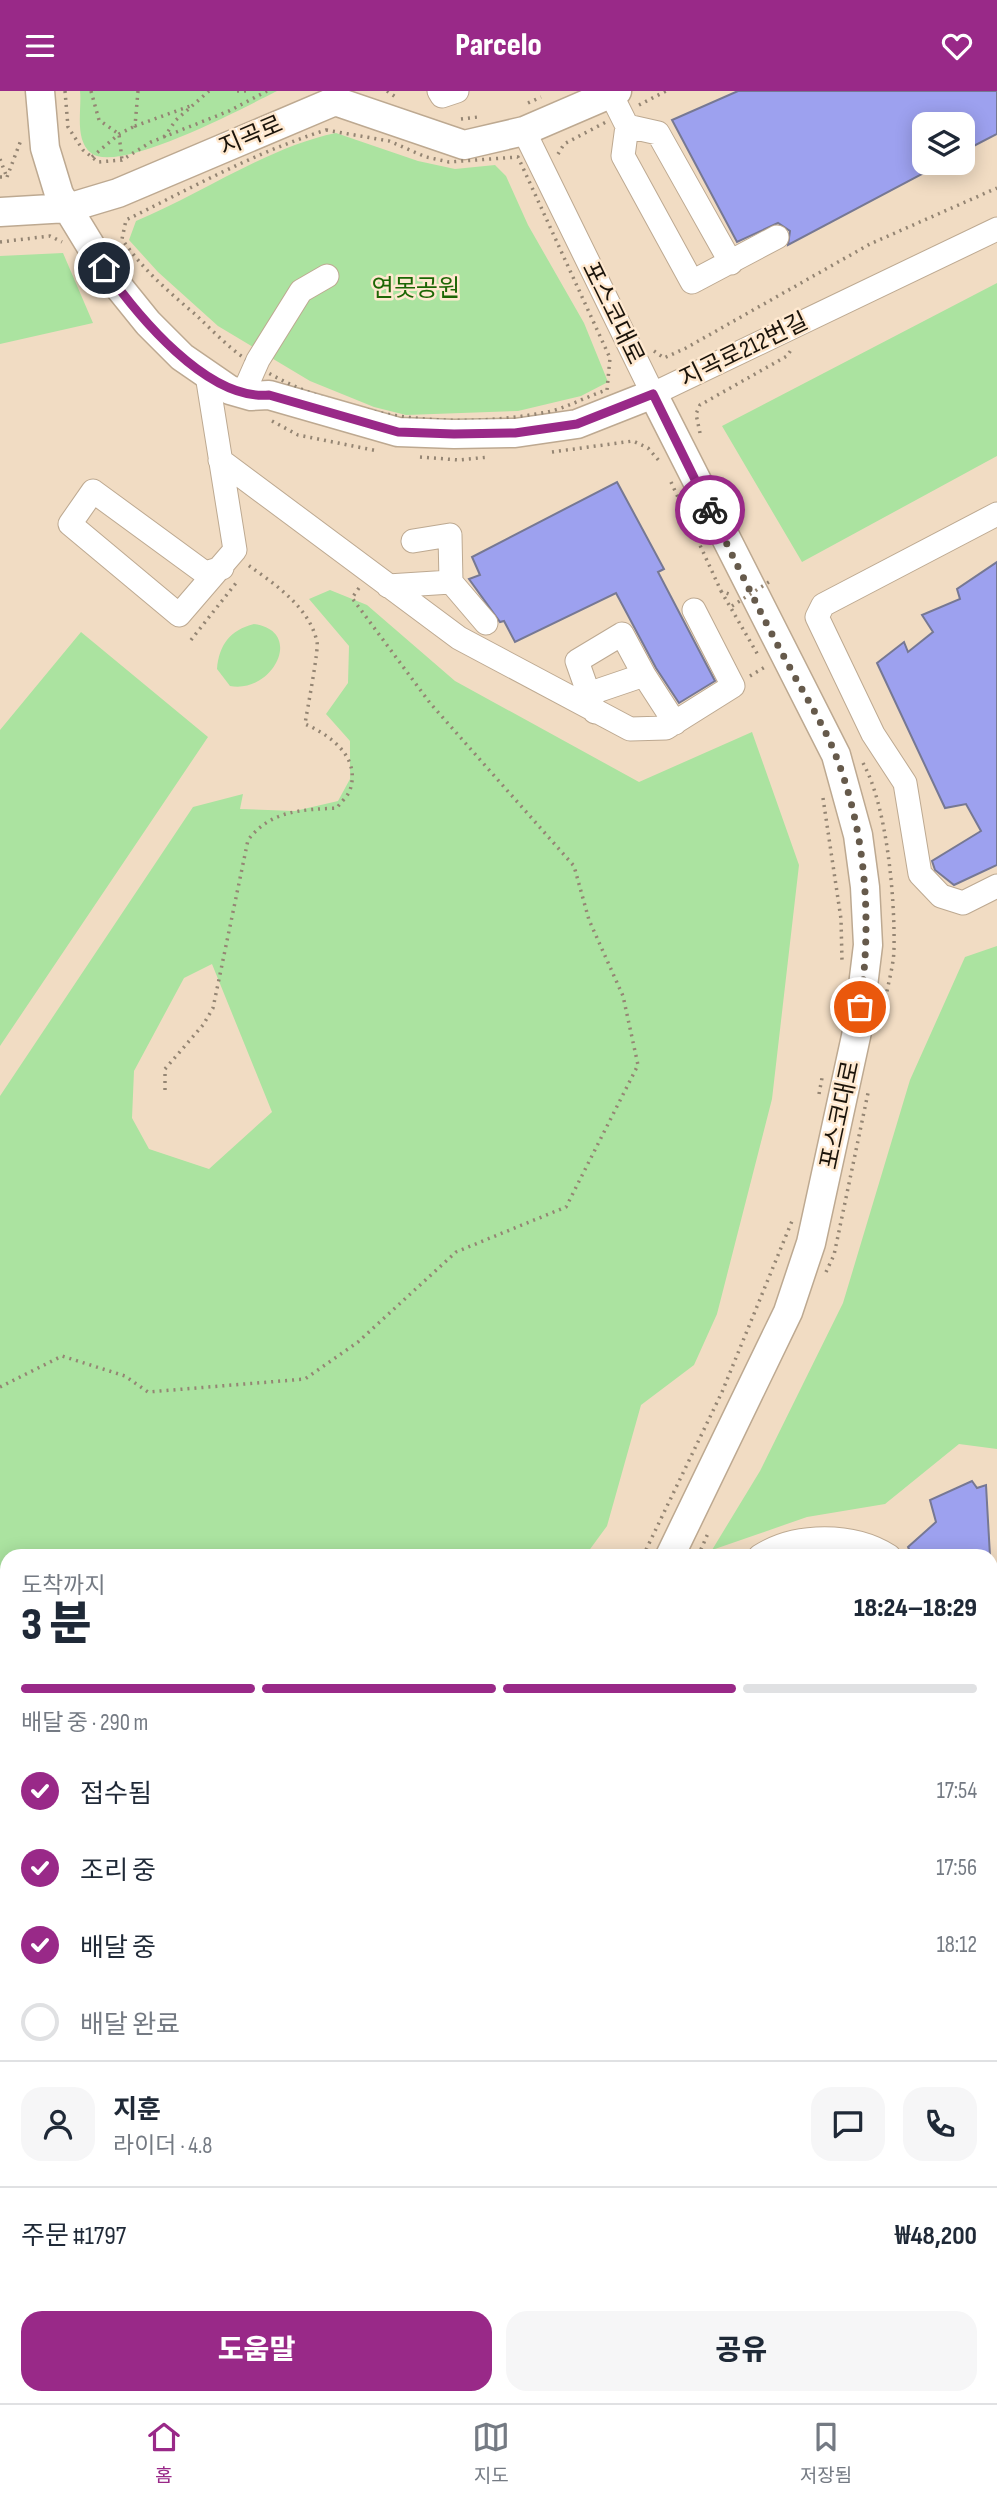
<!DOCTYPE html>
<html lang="ko">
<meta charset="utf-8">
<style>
:root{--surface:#fff;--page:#f6f6f7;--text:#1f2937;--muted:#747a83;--line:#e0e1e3;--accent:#992988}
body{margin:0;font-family:"Sofia Sans Condensed","Noto Sans KR",sans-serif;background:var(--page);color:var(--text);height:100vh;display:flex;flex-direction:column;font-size:26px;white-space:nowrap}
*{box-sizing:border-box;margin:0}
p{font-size:23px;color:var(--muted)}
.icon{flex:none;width:38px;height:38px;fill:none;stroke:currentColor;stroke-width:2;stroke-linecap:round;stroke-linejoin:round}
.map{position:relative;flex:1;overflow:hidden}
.details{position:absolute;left:0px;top:1458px;width:998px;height:856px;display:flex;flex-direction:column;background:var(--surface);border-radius:21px 21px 0 0;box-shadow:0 4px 18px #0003}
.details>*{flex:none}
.buttons{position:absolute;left:912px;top:21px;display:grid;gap:14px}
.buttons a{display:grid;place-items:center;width:63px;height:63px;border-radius:14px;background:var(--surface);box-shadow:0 4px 18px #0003;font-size:35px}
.pin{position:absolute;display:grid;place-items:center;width:60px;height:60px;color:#fff;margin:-30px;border:4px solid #fff;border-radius:50%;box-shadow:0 2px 7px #0007}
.courier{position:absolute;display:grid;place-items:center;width:70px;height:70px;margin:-35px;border:5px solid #992988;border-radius:50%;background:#fff;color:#222;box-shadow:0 2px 9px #0007}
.headline em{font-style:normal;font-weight:800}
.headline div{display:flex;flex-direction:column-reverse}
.headline{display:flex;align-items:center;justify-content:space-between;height:119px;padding:0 21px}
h1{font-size:46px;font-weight:800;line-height:52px}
.bar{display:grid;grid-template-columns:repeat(4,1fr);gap:10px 7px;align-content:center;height:84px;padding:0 21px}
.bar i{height:9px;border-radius:5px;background:var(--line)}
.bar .current{background:var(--accent)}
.bar p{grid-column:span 4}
.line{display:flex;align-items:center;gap:18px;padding:0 21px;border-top:2px solid var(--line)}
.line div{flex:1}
.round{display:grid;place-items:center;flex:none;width:74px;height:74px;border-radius:21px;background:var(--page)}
ol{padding:0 21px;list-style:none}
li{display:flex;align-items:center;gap:21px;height:77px}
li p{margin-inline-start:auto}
li .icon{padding:7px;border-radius:50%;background:var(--accent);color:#fff;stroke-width:4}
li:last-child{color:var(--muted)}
li i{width:38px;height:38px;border:4px solid var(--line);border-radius:50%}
.button{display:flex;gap:14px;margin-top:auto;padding:14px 21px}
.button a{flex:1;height:80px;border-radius:21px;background:var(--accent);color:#fff;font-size:28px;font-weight:800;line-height:80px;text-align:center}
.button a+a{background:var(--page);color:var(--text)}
header{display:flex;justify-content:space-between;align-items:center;height:91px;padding:0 21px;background:var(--accent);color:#fff;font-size:32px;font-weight:800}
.tabs{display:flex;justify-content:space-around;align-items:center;height:98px;border-top:2px solid var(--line);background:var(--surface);font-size:19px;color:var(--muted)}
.tabs a{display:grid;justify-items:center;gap:4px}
.tabs .current{color:var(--accent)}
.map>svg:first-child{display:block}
.green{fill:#abe3a0;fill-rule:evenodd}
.building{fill:#9da1ef;stroke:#767893;stroke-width:2}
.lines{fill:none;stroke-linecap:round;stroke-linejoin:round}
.minor-casing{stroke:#bda991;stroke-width:25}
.major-casing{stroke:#bda991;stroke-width:31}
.path{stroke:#948573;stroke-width:3.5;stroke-dasharray:2 5;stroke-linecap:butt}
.minor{stroke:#fff;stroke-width:23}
.major{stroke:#fff;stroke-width:28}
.path-bridge{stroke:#948573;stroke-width:3.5;stroke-dasharray:2 5;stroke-linecap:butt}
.done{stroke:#665a4b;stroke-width:7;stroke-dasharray:0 12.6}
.route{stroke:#992988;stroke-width:9}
.labels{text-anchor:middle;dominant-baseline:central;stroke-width:5;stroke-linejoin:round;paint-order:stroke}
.street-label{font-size:24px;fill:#1b140b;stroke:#ffe9d0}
.park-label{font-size:24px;fill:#1c6604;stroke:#ffe9d0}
</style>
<header><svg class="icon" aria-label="menu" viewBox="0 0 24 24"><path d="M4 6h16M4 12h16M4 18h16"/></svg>Parcelo<svg class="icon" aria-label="heart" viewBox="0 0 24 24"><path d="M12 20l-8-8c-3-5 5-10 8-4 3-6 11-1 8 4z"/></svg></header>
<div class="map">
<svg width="997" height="2312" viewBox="0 0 997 2312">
<rect width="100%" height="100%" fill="#f1dcc3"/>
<!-- green -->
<path class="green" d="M80,0H277C247,15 118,84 91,62C74,48 82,19 80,0Z
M336,42L418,70L455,78L495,74L506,85L528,134L584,232L608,291L581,305L518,320L406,324L374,316L310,290L218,235L158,181L129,149L136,130C201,103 268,56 336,42Z
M63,162L93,232L0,253V165Z
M997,192V365L802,471L722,335Z
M330,499L367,514L455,590L639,691L752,641L799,774L772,1008L717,1223L694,1274L641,1314L607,1435L585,1465H7V2306L143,2307V2312H0V1005L193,716L243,703L240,718L295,720L338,710L350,688V650L326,623L348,592L349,555L309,508ZM212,873L272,1021L209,1078L149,1058L132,1027L134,980L184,887Z
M254,533C305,540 273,603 230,595L217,578C219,554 230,539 254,533Z
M81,541L208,646L0,955V639Z
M997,855V1358L959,1353L885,1413L807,1426L712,1459L760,1380L843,1212L910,989L965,866Z
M991,1614L997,1615V1726L991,1740Z
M997,1863V2148L991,2156L990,1885Z
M991,2164L997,2199V2312H405L407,2306H990Z"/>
<!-- building -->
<path class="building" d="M738,0H997V43L962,61V33H924V82L788,154L790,140L778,132L737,151L672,29Z
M617,391L664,478L658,481L715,590L679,612L656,577L616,502L515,551L504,530L500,531L469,488L480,484L472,466Z
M997,471V774L954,794L935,779L932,770L981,740L966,713L945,717L877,572L904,551L908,561L933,541L922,524L960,508L957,498Z
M972,1390L977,1397L986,1394L990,1465H912L908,1456L936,1431L930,1409Z"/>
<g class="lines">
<!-- minor casing -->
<g class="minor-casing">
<path id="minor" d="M439,0L442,5L457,0
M611,3L627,35L623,65L692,191L777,146
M627,35L658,42L731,172
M524,40L653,303L997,138
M207,284L235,459L179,524L70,433L93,400L205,482L222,477
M243,303L258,269L301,200L327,185
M220,369L459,547L630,638L666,637L733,595L694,519
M997,423L823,514L817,526L873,643L905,692L920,783L941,805L963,812L997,795
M451,491L486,532
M388,495L451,491L450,444L413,450
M644,584L675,632
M588,603L644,584L622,543L577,570L595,621
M760,1465C796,1442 853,1442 889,1465"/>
</g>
<!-- major casing -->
<g class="major-casing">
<path id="major" d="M40,0L45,57L59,103L106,180L148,232L182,266L230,299L251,305L269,304L398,341L454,343L515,342L577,333L653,303L836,664L858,744L865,796L868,854L858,936L811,1152L788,1221L670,1465
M0,121L68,117L118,102L335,10L464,54L524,40L617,0
M307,2312L309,2306"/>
</g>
<!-- path -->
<path class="path" d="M65,0L68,36L83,59L98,71L122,69L151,51L229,20L267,0
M91,0L99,29L119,43L122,69
M138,0L135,35L193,14
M237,0H251
M387,0L397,7
M528,12L541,6
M639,14L666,0
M461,28L478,26
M326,39L389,50L426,66L449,71L518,66L610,267L607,299C587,305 567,317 547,321C445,341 331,326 244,267C227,255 211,238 196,224C169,201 142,178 122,148L126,129C191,97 256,61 326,39Z
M164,46L176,29L209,0
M558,63L564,53L606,31
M92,66L119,43L135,35
M0,68L6,84
M0,86H7
M7,86L21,49
M0,151L50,145L62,151
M654,260L664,267L686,257L870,153L997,97
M272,330L298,344L378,360
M700,342L696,323L700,314L787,265L791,259
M552,361L633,350L648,357L661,372
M420,366L459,369L489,366
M671,391L721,500L729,503
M721,500L758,564
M191,549L236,492
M750,585L765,576
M863,672C887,715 895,807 894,857C894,872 889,889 886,905
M823,707L841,828L842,870
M165,999V978L203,934L213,917L248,749C271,719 301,719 337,717C340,712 348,705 350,699C361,666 330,644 305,633C307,620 319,558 317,551C310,517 275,493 248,474
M819,1003L822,987
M826,1181L834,1164L868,1002
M0,1296L62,1265L125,1285L148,1301L305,1288L358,1251L456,1161L566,1116L638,974L623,905L589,829L574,775L430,612L352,507L359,497
M643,1465L722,1301L792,1130
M698,1465L709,1440
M990,1846L997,1836
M392,2306L396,2312
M433,2306L434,2312
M810,2306L815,2312
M642,2312L647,2306"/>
<!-- minor -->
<use href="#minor" class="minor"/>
<!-- major -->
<use href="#major" class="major"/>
<!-- path-bridge -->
<path class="path-bridge" d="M732,515L772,489"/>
</g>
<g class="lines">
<!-- done -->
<path class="done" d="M710,419C736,471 761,524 789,575C805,605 824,634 836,665C867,745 872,832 860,916"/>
<!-- route -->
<path class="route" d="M104,177C137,224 207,310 269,304L398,341L454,343L515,342L577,333L653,303L710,419"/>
</g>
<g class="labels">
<!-- street labels -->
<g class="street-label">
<text transform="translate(251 45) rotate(-23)">지곡로</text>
<text transform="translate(613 222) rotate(64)">포스코대로</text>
<text transform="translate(744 259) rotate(-26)">지곡로212번길</text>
<text transform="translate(840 1024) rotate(-78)">포스코대로</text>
</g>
<!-- park labels -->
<g class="park-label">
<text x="416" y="197">연못공원</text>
</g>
</g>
</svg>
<div class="buttons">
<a><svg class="icon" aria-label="layers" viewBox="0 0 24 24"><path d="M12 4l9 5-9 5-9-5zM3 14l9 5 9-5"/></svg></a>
</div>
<div class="pin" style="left:860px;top:916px;background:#ea580c"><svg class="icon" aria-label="bag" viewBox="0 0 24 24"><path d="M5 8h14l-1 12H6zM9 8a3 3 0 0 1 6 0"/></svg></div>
<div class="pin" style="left:104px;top:177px;background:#1f2937"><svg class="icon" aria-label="home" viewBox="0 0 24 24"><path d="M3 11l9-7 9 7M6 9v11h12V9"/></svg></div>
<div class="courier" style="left:710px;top:419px"><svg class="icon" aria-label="bike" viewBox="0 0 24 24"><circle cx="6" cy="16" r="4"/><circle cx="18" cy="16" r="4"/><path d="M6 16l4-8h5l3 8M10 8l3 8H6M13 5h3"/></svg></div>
<section class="details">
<div class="headline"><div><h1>3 분</h1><p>도착까지</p></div><em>18:24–18:29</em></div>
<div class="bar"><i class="current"></i><i class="current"></i><i class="current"></i><i></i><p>배달 중 · 290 m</p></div>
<ol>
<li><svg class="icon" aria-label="check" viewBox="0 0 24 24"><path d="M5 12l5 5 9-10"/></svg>접수됨<p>17:54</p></li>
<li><svg class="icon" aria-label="check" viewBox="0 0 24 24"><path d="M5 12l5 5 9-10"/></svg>조리 중<p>17:56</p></li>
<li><svg class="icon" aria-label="check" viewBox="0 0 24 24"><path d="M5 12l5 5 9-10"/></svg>배달 중<p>18:12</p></li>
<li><i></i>배달 완료</li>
</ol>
<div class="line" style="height:126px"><a class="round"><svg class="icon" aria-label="person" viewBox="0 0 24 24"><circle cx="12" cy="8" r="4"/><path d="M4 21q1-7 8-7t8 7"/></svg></a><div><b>지훈</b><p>라이더 · 4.8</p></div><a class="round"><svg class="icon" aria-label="chat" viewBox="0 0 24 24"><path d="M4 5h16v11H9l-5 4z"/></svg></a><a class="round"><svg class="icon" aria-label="phone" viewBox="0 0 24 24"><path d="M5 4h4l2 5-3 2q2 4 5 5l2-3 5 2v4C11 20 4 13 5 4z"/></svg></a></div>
<div class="line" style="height:91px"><div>주문 #1797</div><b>₩48,200</b></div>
<div class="button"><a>도움말</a><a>공유</a></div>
</section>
</div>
<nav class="tabs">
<a class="current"><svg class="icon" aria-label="home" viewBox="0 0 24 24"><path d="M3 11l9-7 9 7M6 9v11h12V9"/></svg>홈</a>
<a><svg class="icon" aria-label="map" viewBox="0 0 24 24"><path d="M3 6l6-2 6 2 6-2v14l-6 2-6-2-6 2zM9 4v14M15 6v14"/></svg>지도</a>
<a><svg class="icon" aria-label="saved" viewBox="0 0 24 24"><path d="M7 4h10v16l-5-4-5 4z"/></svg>저장됨</a>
</nav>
